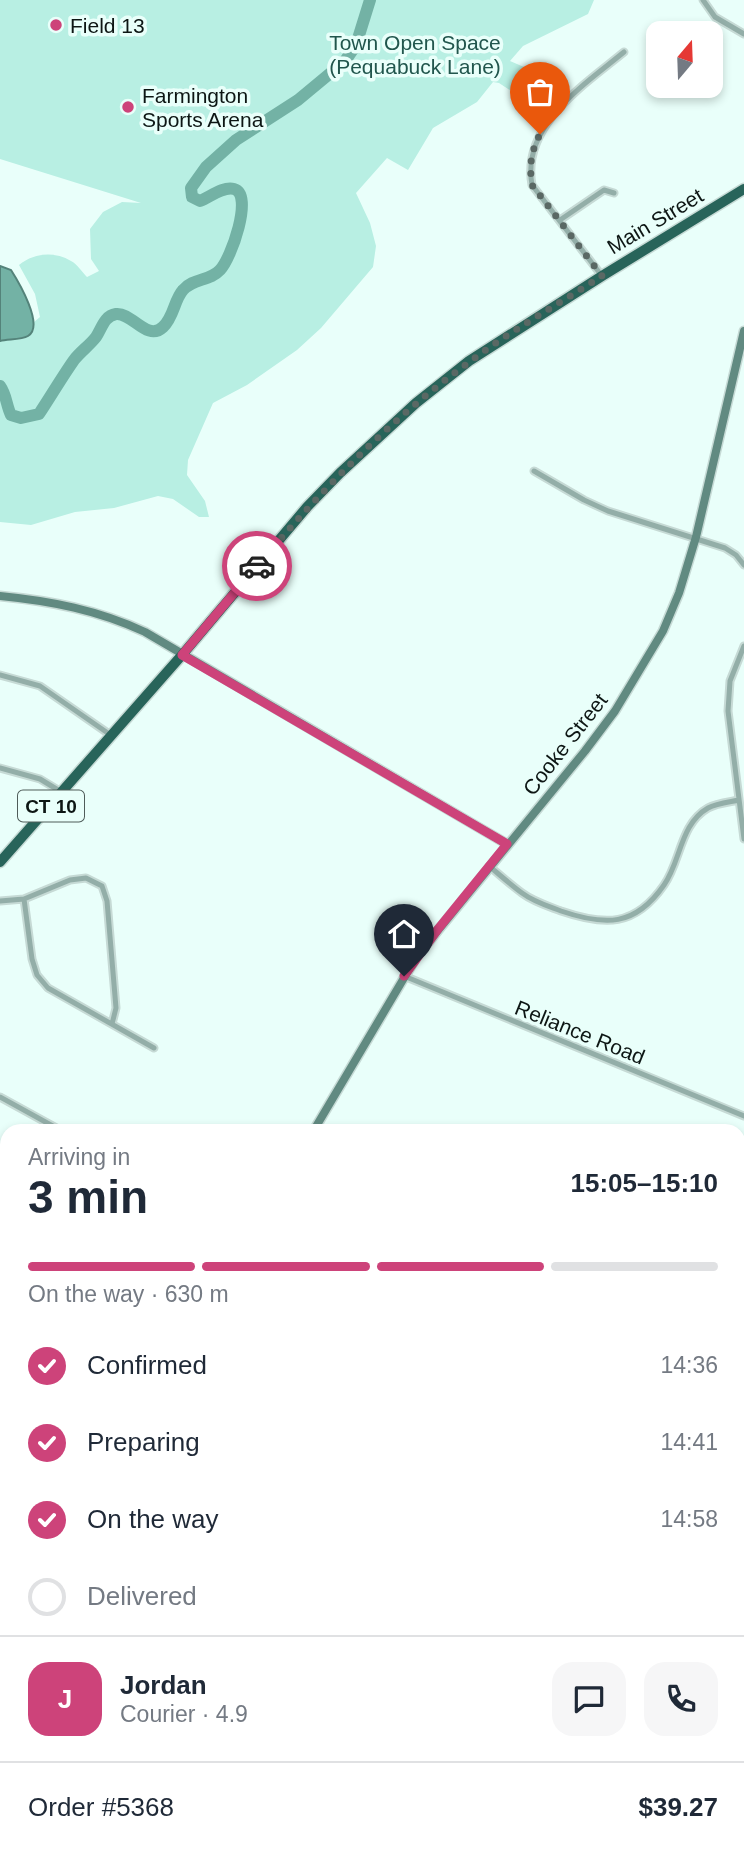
<!DOCTYPE html>
<meta charset="utf-8">
<style>
:root{--surface:#fff;--page:#f6f6f7;--text:#1f2937;--muted:#747a83;--line:#e0e1e3;--accent:#cd437a}
body{margin:0;font-family:Helvetica,sans-serif;background:var(--page);color:var(--text);height:100vh;display:flex;flex-direction:column;font-size:26px;white-space:nowrap}
*{box-sizing:border-box;margin:0}
p{font-size:23px;color:var(--muted)}
.icon{flex:none;width:38px;height:38px;fill:none;stroke:currentColor;stroke-width:2;stroke-linecap:round;stroke-linejoin:round}
.map{position:relative;flex:1;overflow:hidden}
.drawer{position:absolute;left:0px;top:1124px;width:746px;height:744px;display:flex;flex-direction:column;background:var(--surface);border-radius:21px 21px 0 0;box-shadow:0 4px 10px #0003}
.drawer>*{flex:none}
.needle{width:46px;rotate:19deg}
.controls{position:absolute;left:646px;top:21px;display:grid;gap:14px}
.controls a{display:grid;place-items:center;width:77px;height:77px;border-radius:14px;background:var(--surface);box-shadow:0 4px 10px #0003;font-size:35px}
.pin{position:absolute;display:grid;place-items:center;width:60px;height:60px;color:#fff;margin:-72px -30px;border-radius:50% 50% 50% 0;rotate:-45deg;box-shadow:0 0 7px #0007}
.pin .icon{rotate:45deg}
.courier{position:absolute;display:grid;place-items:center;width:70px;height:70px;margin:-35px;border:5px solid #cd437a;border-radius:50%;background:#fff;color:#222;box-shadow:0 2px 9px #0007}
.overview em{font-style:normal;font-weight:600}
.overview div{display:flex;flex-direction:column-reverse}
.overview{display:flex;align-items:center;justify-content:space-between;height:119px;padding:0 28px}
h1{font-size:46px;font-weight:600;line-height:52px}
.bar{display:grid;grid-template-columns:repeat(4,1fr);gap:10px 7px;align-content:center;height:84px;padding:0 28px}
.bar i{height:9px;border-radius:5px;background:var(--line)}
.bar .current{background:var(--accent)}
.bar p{grid-column:span 4}
.line{display:flex;align-items:center;gap:18px;padding:0 28px;border-top:2px solid var(--line)}
.line div{flex:1}
.round{display:grid;place-items:center;flex:none;width:74px;height:74px;border-radius:21px;background:var(--page)}
ol{padding:0 28px;list-style:none}
li{display:flex;align-items:center;gap:21px;height:77px}
li p{margin-inline-start:auto}
li .icon{padding:7px;border-radius:50%;background:var(--accent);color:#fff;stroke-width:4}
li:last-child{color:var(--muted)}
li i{width:38px;height:38px;border:4px solid var(--line);border-radius:50%}
.map>svg:first-child{display:block}
.green{fill:#b8efe3}
.water{fill:#73b2a5;stroke:#54837a;stroke-width:2}
.lines{fill:none;stroke-linecap:round;stroke-linejoin:round}
.stream{stroke:#54837a;stroke-width:2}
.river{stroke:#73b2a5;stroke-width:12}
.minor-casing{stroke:#c6dad5;stroke-width:9}
.secondary-casing{stroke:#c6dad5;stroke-width:11}
.trunk-casing{stroke:#c6dad5;stroke-width:13}
.minor{stroke:#93aea8;stroke-width:5}
.secondary{stroke:#618a81;stroke-width:8}
.trunk{stroke:#28645a;stroke-width:10}
.done{stroke:#5a6864;stroke-width:7;stroke-dasharray:0 12.6}
.route{stroke:#cd437a;stroke-width:9}
.poi-dot{fill:#cd437a;stroke:#e9fffa;stroke-width:2.5}
.labels{text-anchor:middle;dominant-baseline:central;stroke-width:7;stroke-linejoin:round;paint-order:stroke}
.shield{fill:#e9fffa;stroke:#4f5c59;stroke-width:2}
.shield-label{font-size:19px;font-weight:bold;fill:#0d1614}
.poi-label{font-size:21px;fill:#0d1614;stroke:#e9fffa;text-anchor:start}
.park-label{font-size:21px;fill:#21564d;stroke:#e9fffa}
.street-label{font-size:21px;fill:#0d1614;stroke:#e9fffa}
</style>
<div class="map">
<svg width="744" height="1867" viewBox="0 0 744 1867">
<rect width="100%" height="100%" fill="#e9fffa"/>
<!-- green -->
<path class="green" d="M0,0H594L588,14L523,46L510,61L524,67L533,76L519,96L499,83L493,82L477,102L433,128L408,170L387,158L356,193L370,223L376,246L373,267L321,328L297,350L247,385L213,403L188,460L187,475L205,501L209,517H199L173,499L158,496L114,508L75,512L31,525L0,522V341L32,331L34,322L40,317L35,294L19,265C34,253 54,251 71,261C77,264 82,272 87,277L99,271L91,259L90,229L103,212L122,202L141,203L0,159Z
M0,1559L7,1562V1703L0,1718Z
M71,1860H252L250,1867H67Z"/>
<!-- water -->
<path class="water" d="M0,266L11,270C18,281 45,326 28,336C21,340 8,339 0,341Z
M7,1212V1245L0,1255V1218Z
M0,1573L7,1577V1676L0,1681Z"/>
<g class="lines">
<!-- stream -->
<path class="stream" d="M738,1553L744,1554"/>
<!-- river -->
<path class="river" d="M0,386C7,396 6,405 11,415L21,418L39,414C51,396 62,377 74,360C80,352 90,345 96,337C102,328 104,316 116,314C132,312 147,342 163,327C174,317 174,300 183,290C193,278 210,281 220,270C231,259 254,194 234,189C223,186 210,197 200,201L192,197L191,188L206,167L236,140L298,100L345,61L356,45L370,0"/>
<!-- minor casing -->
<g class="minor-casing">
<path id="minor" d="M703,0L715,17L744,34
M560,220L604,190L614,193
M602,276L532,185C521,125 584,85 624,52
M534,471L584,500L608,511L725,548L736,555L744,565
M744,646L730,681L728,711L744,839
M0,675L40,686L112,736
M0,768L40,779L63,793
M489,866C500,875 511,885 522,893C534,902 548,906 561,911C605,926 635,927 664,885C681,861 680,824 708,808C717,803 730,802 739,800
M24,899L70,880L86,878L102,886L107,901L116,1008L112,1024
M0,901L24,899L32,959L37,975L48,988L154,1048
M404,976L744,1116
M0,1097L60,1130
M0,1319L7,1323
M738,1399H744
M0,1414L7,1418
M738,1487L744,1486
M0,1509L7,1512
M738,1710L744,1714
M738,1847L744,1851
M497,1867L502,1860
M618,1867L623,1860"/>
</g>
<!-- secondary casing -->
<g class="secondary-casing">
<path id="secondary" d="M0,596C51,601 98,610 145,632L507,844
M314,1130L417,956L585,751L615,711L663,631L679,593L696,537L744,331
M0,1845L7,1828"/>
</g>
<!-- trunk casing -->
<g class="trunk-casing">
<path id="trunk" d="M0,862L182,655L307,507L340,473L416,403L469,361L602,276L744,189"/>
</g>
<!-- minor -->
<use href="#minor" class="minor"/>
<!-- secondary -->
<use href="#secondary" class="secondary"/>
<!-- trunk -->
<use href="#trunk" class="trunk"/>
</g>
<g class="lines">
<!-- done -->
<path class="done" d="M257,566C321,491 388,421 468,363C510,331 557,305 602,276L532,185C529,165 531,152 540,134"/>
<!-- route -->
<path class="route" d="M257,566L182,655L507,844L438,929L404,976"/>
</g>
<!-- markers -->
<g class="poi-dot">
<circle cx="56" cy="25" r="7"/>
<circle cx="128" cy="107" r="7"/>
</g>
<g class="labels">
<!-- shield labels -->
<rect class="shield" x="18" y="790.5" width="66" height="31" rx="5"/>
<g class="shield-label">
<text x="51" y="806">CT 10</text>
</g>
<!-- poi labels -->
<g class="poi-label">
<text x="70" y="25">Field 13</text>
<text x="142" y="95">Farmington<tspan x="142" dy="24">Sports Arena</tspan></text>
</g>
<!-- park labels -->
<g class="park-label">
<text x="415" y="42">Town Open Space<tspan x="415" dy="24">(Pequabuck Lane)</tspan></text>
</g>
<!-- street labels -->
<g class="street-label">
<text transform="translate(655 221) rotate(-31)">Main Street</text>
<text transform="translate(565 744) rotate(-52)">Cooke Street</text>
<text transform="translate(580 1032) rotate(22)">Reliance Road</text>
</g>
</g>
</svg>
<div class="controls">
<a><svg class="needle" viewBox="-14 -14 28 28"><path d="M0-13l5 13h-10z" fill="#e53935"/><path d="M0 13l5-13h-10z" fill="#747a83"/></svg></a>
</div>
<div class="pin" style="left:540px;top:134px;background:#ea580c"><svg class="icon" aria-label="bag" viewBox="0 0 24 24"><path d="M5 8h14l-1 12H6zM9 8a3 3 0 0 1 6 0"/></svg></div>
<div class="pin" style="left:404px;top:976px;background:#1f2937"><svg class="icon" aria-label="home" viewBox="0 0 24 24"><path d="M3 11l9-7 9 7M6 9v11h12V9"/></svg></div>
<div class="courier" style="left:257px;top:566px"><svg class="icon" aria-label="car" viewBox="0 0 24 24"><path d="M5 17H2v-5l4-1 3-4h7l3 4 3 1v5h-3M9 17h6M6 11h13"/><circle cx="7" cy="17" r="2"/><circle cx="17" cy="17" r="2"/></svg></div>
<section class="drawer">
<div class="overview"><div><h1>3 min</h1><p>Arriving in</p></div><em>15:05–15:10</em></div>
<div class="bar"><i class="current"></i><i class="current"></i><i class="current"></i><i></i><p>On the way · 630 m</p></div>
<ol>
<li><svg class="icon" aria-label="check" viewBox="0 0 24 24"><path d="M5 12l5 5 9-10"/></svg>Confirmed<p>14:36</p></li>
<li><svg class="icon" aria-label="check" viewBox="0 0 24 24"><path d="M5 12l5 5 9-10"/></svg>Preparing<p>14:41</p></li>
<li><svg class="icon" aria-label="check" viewBox="0 0 24 24"><path d="M5 12l5 5 9-10"/></svg>On the way<p>14:58</p></li>
<li><i></i>Delivered</li>
</ol>
<div class="line" style="height:126px"><b class="round" style="background:var(--accent);color:#fff">J</b><div><b>Jordan</b><p>Courier · 4.9</p></div><a class="round"><svg class="icon" aria-label="chat" viewBox="0 0 24 24"><path d="M4 5h16v11H9l-5 4z"/></svg></a><a class="round"><svg class="icon" aria-label="phone" viewBox="0 0 24 24"><path d="M5 4h4l2 5-3 2q2 4 5 5l2-3 5 2v4C11 20 4 13 5 4z"/></svg></a></div>
<div class="line" style="height:91px"><div>Order #5368</div><b>$39.27</b></div>
</section>
</div>
